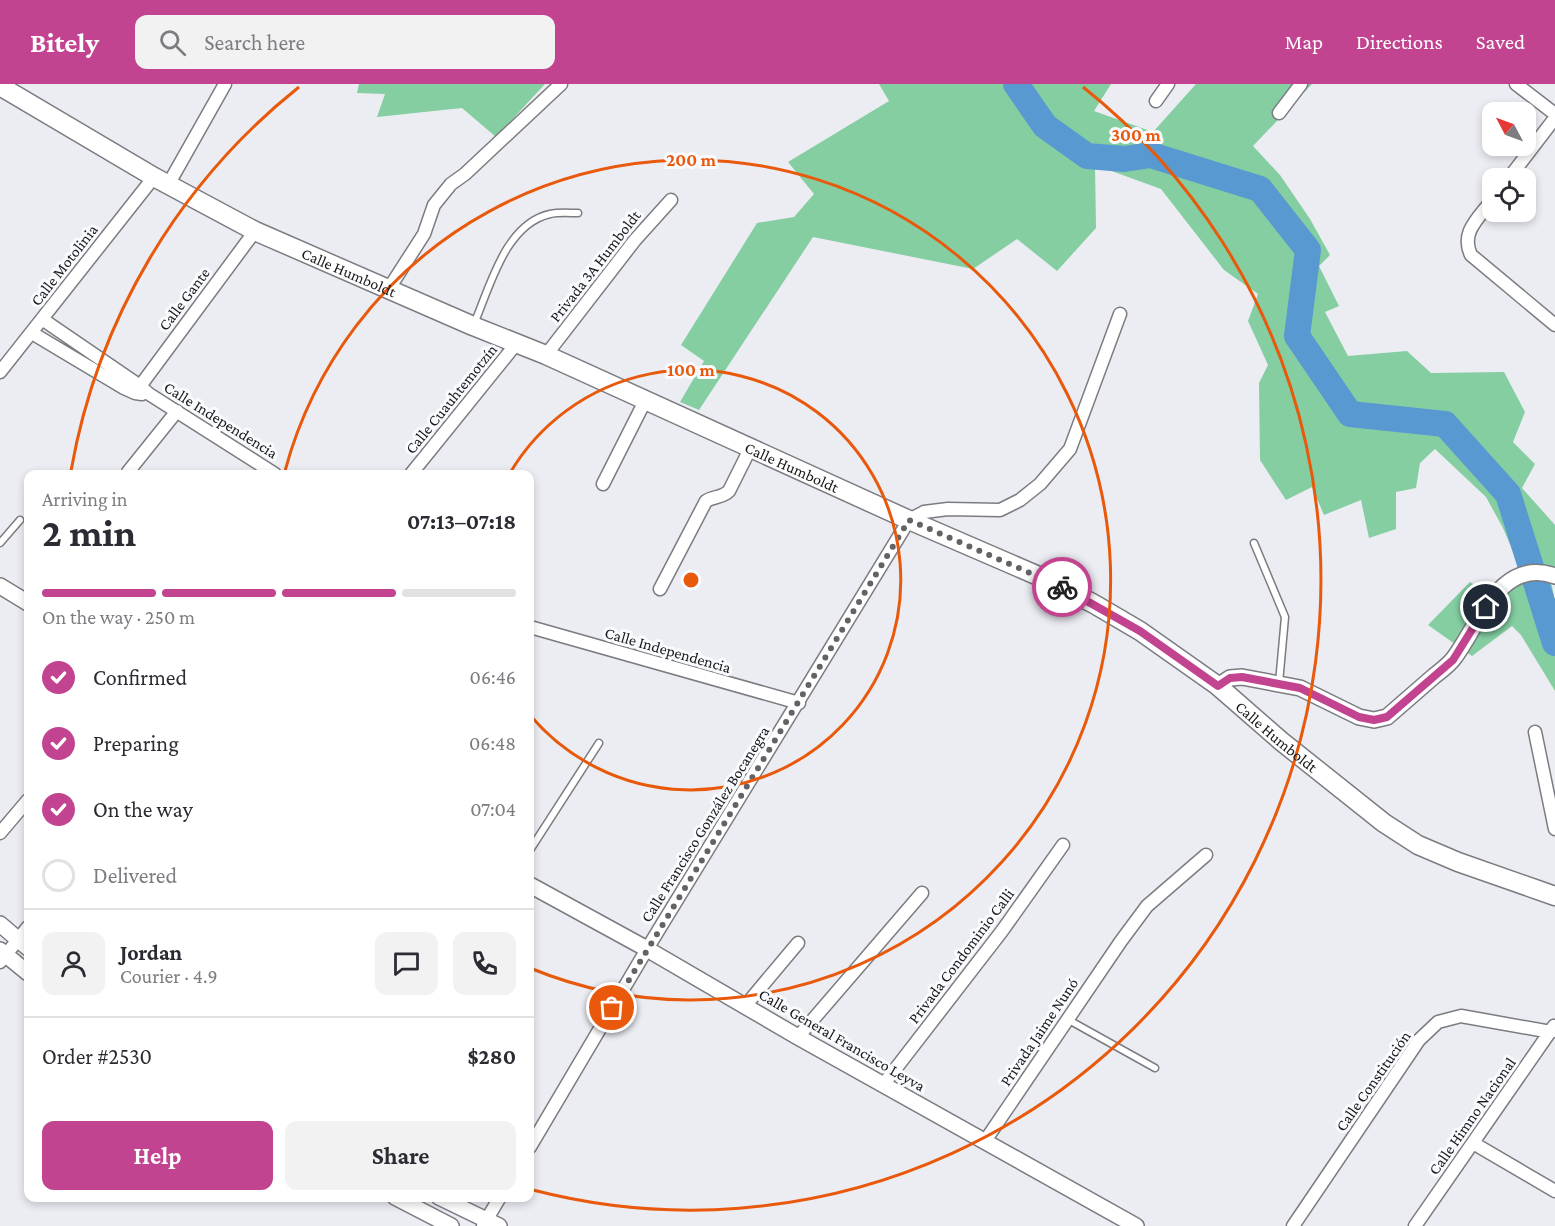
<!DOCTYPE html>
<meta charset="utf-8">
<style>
:root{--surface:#fff;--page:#f2f2f3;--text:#2b2b33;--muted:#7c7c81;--line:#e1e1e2;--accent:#c2438f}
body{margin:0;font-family:"Crimson Pro",serif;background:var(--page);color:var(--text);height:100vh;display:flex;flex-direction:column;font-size:22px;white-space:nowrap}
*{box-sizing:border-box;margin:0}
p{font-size:20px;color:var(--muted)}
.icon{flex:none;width:33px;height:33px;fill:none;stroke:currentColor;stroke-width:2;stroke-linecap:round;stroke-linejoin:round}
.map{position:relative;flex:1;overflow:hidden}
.panel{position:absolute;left:24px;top:386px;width:510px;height:732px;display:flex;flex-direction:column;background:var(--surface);border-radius:12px;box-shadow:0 3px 9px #0003}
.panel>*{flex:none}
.needle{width:39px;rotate:311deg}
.fabs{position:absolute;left:1482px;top:18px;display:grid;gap:12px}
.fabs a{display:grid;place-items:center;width:54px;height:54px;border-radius:12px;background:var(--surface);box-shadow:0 3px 9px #0003;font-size:30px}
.pin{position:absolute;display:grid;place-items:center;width:51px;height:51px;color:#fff;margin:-26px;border:3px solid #fff;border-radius:50%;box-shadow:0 2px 6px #0007}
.courier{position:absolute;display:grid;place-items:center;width:60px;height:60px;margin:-30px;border:4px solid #c2438f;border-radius:50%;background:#fff;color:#222;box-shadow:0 2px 8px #0007}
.head em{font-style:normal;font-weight:700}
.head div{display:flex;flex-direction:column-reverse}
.head{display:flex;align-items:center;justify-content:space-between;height:102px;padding:0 18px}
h1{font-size:39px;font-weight:700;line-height:45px}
.bar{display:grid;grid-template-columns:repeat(4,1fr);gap:9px 6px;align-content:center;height:72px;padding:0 18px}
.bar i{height:8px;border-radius:4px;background:var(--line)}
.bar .selected{background:var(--accent)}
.bar p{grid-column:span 4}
.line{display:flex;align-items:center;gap:15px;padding:0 18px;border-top:2px solid var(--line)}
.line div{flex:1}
.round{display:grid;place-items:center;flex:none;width:63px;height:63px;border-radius:12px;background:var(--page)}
ol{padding:0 18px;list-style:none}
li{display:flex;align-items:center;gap:18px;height:66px}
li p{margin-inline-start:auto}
li .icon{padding:6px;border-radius:50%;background:var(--accent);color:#fff;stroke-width:4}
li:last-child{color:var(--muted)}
li i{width:33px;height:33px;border:3px solid var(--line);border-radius:50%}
.action{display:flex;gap:12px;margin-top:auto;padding:12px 18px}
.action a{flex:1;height:69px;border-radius:12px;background:var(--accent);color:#fff;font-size:24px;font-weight:700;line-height:69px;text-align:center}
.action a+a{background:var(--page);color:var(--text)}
header{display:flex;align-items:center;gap:36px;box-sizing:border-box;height:84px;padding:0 30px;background:var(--accent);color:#fff}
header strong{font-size:28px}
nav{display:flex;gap:33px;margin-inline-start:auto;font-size:21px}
.search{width:420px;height:54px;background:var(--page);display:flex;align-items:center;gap:15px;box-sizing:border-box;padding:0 21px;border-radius:12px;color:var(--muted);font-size:22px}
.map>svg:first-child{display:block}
.green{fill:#84cea2}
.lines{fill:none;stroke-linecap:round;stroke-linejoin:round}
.river{stroke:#5999d1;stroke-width:26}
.service-casing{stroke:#7b7c81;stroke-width:9}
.minor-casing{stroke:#7b7c81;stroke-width:15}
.tertiary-casing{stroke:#7b7c81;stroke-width:18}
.secondary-casing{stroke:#7b7c81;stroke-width:21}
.service{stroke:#fff;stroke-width:6}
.minor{stroke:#fff;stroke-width:12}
.tertiary{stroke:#fff;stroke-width:15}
.secondary{stroke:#fff;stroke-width:18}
.done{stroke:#636367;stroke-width:6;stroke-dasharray:0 10.8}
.route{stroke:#c2438f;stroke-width:8}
.ring{fill:none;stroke:#e8590c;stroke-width:3}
.labels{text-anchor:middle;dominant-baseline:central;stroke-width:6;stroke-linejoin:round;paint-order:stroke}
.street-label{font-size:16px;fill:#19191b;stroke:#fafbfe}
.centre{fill:#e8590c;stroke:#fafbfe;stroke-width:3}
.ring-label{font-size:18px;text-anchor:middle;font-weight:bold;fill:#e8590c;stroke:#fafbfe;stroke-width:6;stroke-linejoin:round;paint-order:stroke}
</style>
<header>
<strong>Bitely</strong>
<div class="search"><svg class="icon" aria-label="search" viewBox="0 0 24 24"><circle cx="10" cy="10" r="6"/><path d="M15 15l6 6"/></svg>Search here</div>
<nav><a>Map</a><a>Directions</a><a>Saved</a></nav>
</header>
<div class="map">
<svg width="1555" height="1142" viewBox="0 0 1555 1142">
<rect width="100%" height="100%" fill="#ecedf3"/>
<!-- green -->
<path class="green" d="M359,0H545L496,53L462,24L377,33L385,10L357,9Z
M879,0H1111L1094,27L1153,48L1196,0H1312L1253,62L1280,91L1310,135L1330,171L1319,182L1339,222L1325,228L1348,272L1407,267L1431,289L1504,288L1525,328L1513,358L1535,380L1522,404L1555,441V482L1549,488L1555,517V607L1521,551L1512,542L1472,572L1428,541L1470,498L1491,512L1520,484L1503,444L1486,413L1435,365L1420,379L1416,404L1396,408V445L1369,454L1361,416L1324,431L1312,403L1286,416L1260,376L1259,299L1268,281L1248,237L1258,210L1224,186L1161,105L1095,81L1096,144L1057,187L1017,155L973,185L813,153L699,326L680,318L704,277L681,261L757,139L794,133L814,110L788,78L889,17Z"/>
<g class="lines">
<!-- river -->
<path class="river" d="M1016,0L1045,42L1087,72L1124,75L1151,71L1260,105L1308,166L1297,252L1350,330L1445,340L1508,410L1555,559"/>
<!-- service casing -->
<g class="service-casing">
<path id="service" d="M474,240C490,203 505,140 550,130C559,128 569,129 578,129
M0,459L20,436
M1254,459L1285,533L1279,599
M530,766L599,659
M1067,935L1155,984"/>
</g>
<!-- minor casing -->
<g class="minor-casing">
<path id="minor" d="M1516,0L1555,30
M1156,17L1168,0
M1279,29L1301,0
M1509,94L1555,34
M168,101L225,0
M1492,116C1479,134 1460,148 1471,171L1555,241
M388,206L424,150L434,121L451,100L465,90L561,0
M42,235L140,302L149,310L275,390
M32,249L124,304L135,309L142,310
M546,271L635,156L671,116
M0,288L154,93
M135,309L255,147
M130,390L128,388L177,327
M411,390L516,260
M603,400L646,315
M660,505L706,417C714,412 722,414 729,407L751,363
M530,543L799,619
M1535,648L1555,745
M0,749L28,716
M0,878L28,843
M746,921L798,859
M798,953L922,809
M883,1001L1002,847L1063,761
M985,1057L1121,857L1147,822L1206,771
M1473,1059L1555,1107
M530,1063L647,865L909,436L924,428L948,425L1000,426L1020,416L1040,400L1070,365L1120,230
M483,1142L500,1113
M1293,1142L1419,956L1438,938L1461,932L1551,948
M1415,1142L1554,942"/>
</g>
<!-- tertiary casing -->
<g class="tertiary-casing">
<path id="tertiary" d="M0,502L28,519
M1218,602L1230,594L1242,593L1300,604L1359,633L1374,636L1387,633C1403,619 1418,606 1433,593C1440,587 1448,582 1454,574C1479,541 1500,472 1555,492
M530,801L647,865L798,953L1136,1142
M0,840L28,864
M0,866L28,889
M395,1113L451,1142
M439,1113L499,1142"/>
</g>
<!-- secondary casing -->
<g class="secondary-casing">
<g id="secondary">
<path id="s1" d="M0,2L154,93L255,147L473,242L546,271L909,436L1050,497L1094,520L1140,547L1218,602L1281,657L1384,739L1418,761L1458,778L1555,812"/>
</g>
</g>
<!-- service -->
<use href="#service" class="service"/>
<!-- minor -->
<use href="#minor" class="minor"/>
<!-- tertiary -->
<use href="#tertiary" class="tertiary"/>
<!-- secondary -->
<use href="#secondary" class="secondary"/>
</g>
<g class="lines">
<!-- done -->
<path class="done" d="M612,924L909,436L1062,503"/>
<!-- route -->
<path class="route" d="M1062,503L1140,547L1218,602L1230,594L1242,593L1300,604L1359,633L1374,636L1387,633L1453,576L1486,523"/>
</g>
<!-- distance rings -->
<g class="ring">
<path d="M510 389A210 210 0 1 1 530 631"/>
<path d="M285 387A420 420 0 1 1 530 884"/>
<path d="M71 387A630 630 0 0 1 299 3M1083 3A630 630 0 0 1 533 1106"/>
</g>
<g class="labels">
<!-- street labels -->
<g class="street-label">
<text transform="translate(64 181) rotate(-52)">Calle Motolinia</text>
<text transform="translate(595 182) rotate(-52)">Privada 3A Humboldt</text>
<text stroke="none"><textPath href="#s1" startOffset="396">Calle Humboldt</textPath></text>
<text transform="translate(184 215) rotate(-53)">Calle Gante</text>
<text transform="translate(451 315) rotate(-51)">Calle Cuauhtemotzín</text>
<text transform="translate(221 336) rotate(32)">Calle Independencia</text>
<text stroke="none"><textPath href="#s1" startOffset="880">Calle Humboldt</textPath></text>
<text transform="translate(668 566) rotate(16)">Calle Independencia</text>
<text stroke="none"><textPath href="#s1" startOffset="1438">Calle Humboldt</textPath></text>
<text transform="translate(705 740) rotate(-58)">Calle Francisco González Bocanegra</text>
<text transform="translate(961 872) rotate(-53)">Privada Condominio Calli</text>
<text transform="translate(1039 948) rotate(-56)">Privada Jaime Nunó</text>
<text transform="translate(842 956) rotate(30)">Calle General Francisco Leyva</text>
<text transform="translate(1373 997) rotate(-55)">Calle Constitución</text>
<text transform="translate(1472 1032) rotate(-55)">Calle Himno Nacional</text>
</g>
</g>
<circle cx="691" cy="496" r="9" class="centre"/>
<g class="ring-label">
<text x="1136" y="57">300 m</text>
<text x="691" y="82">200 m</text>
<text x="691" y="292">100 m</text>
</g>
</svg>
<div class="fabs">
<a><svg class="needle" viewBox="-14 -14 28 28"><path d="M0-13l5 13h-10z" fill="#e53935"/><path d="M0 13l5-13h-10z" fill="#7c7c81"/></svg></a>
<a><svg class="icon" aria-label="locate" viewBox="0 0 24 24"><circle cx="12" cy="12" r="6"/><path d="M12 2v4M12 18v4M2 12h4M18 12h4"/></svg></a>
</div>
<div class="pin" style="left:612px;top:924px;background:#ea580c"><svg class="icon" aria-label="bag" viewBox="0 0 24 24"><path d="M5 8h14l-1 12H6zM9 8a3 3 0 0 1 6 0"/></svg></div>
<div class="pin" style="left:1486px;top:523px;background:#1f2937"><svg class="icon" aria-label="home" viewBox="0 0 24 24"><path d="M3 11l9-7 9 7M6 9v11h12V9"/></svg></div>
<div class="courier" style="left:1062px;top:503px"><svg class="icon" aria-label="bike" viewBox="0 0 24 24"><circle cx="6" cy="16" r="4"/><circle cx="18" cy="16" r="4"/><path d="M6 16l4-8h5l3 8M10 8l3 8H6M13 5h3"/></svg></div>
<section class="panel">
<div class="head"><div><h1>2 min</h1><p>Arriving in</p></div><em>07:13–07:18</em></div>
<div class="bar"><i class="selected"></i><i class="selected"></i><i class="selected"></i><i></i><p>On the way · 250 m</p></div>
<ol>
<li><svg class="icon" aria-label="check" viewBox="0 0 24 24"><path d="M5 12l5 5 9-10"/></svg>Confirmed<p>06:46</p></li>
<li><svg class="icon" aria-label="check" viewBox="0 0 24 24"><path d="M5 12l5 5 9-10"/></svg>Preparing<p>06:48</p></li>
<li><svg class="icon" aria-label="check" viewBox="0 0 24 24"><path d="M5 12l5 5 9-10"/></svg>On the way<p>07:04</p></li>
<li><i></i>Delivered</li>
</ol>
<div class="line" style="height:108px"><a class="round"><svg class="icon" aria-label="person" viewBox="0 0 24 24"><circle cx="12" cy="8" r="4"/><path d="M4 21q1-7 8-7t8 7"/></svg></a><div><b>Jordan</b><p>Courier · 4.9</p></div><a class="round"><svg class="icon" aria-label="chat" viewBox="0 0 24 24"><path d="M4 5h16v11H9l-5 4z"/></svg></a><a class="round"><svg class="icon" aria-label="phone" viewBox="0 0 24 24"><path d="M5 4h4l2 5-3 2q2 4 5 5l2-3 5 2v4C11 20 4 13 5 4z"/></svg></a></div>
<div class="line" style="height:78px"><div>Order #2530</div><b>$280</b></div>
<div class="action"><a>Help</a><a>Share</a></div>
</section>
</div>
